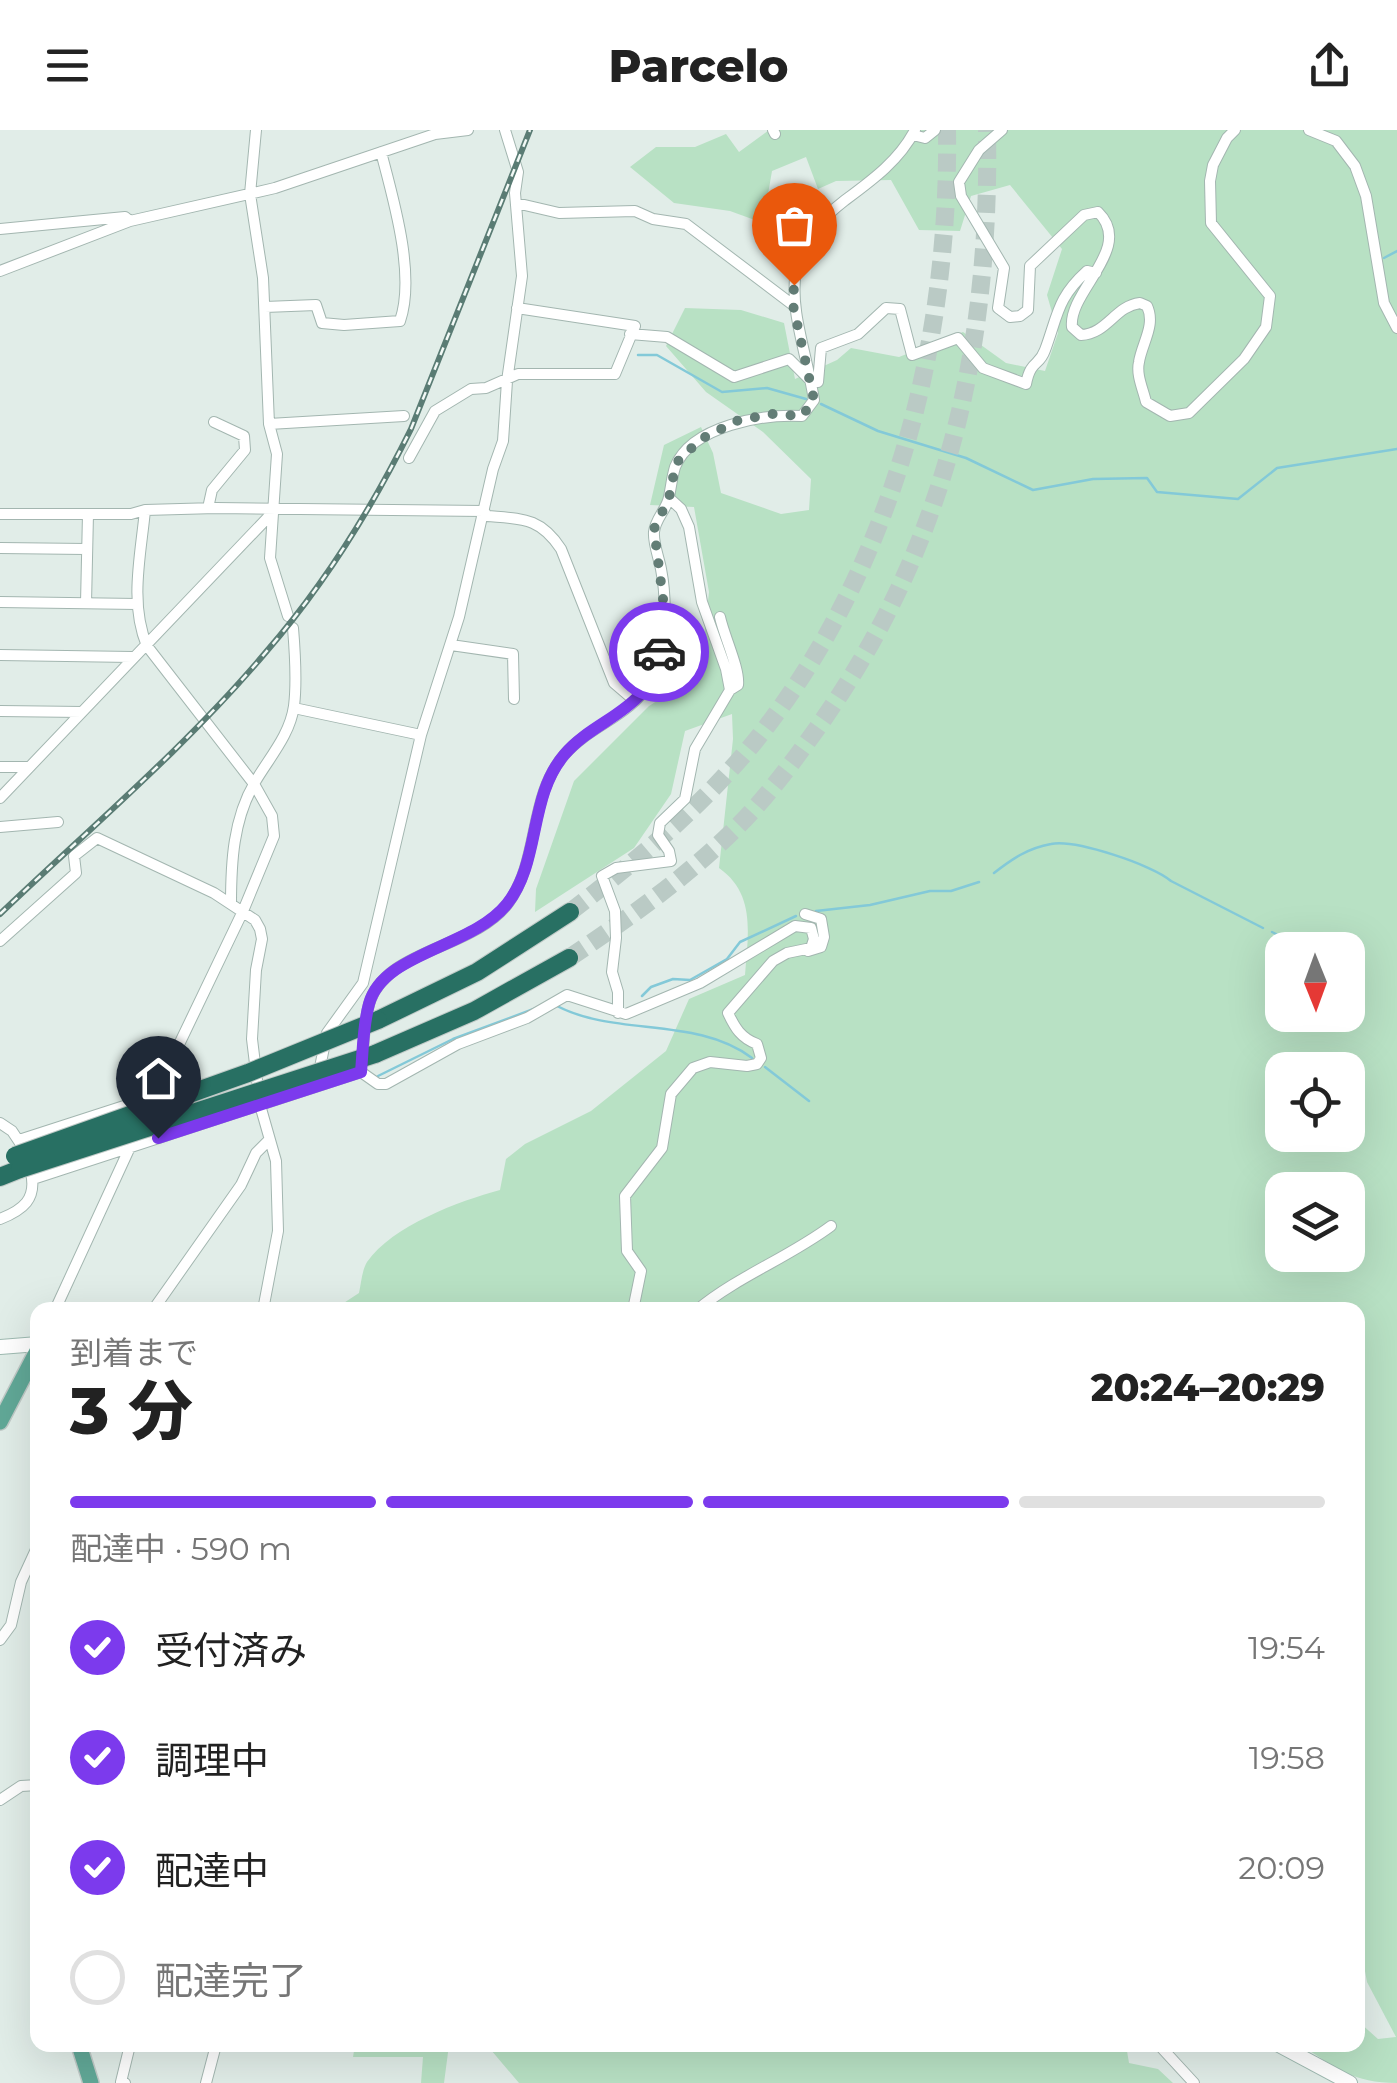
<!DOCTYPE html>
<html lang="ja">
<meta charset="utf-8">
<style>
:root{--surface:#fff;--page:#f6f6f6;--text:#222;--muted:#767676;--line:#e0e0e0;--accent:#7c3aed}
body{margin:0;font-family:Montserrat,"Noto Sans JP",sans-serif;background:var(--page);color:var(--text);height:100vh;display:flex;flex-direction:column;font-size:38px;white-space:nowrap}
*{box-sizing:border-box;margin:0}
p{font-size:32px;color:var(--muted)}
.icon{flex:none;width:55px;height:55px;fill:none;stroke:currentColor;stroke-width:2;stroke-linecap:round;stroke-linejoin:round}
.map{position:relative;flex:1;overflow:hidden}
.sheet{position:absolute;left:30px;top:1172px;width:1335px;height:750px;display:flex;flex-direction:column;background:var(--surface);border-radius:20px;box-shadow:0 10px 40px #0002}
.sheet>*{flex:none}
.needle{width:65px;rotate:179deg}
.fabs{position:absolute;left:1265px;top:802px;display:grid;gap:20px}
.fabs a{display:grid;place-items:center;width:100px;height:100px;border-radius:20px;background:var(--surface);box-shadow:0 10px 40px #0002;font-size:50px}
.pin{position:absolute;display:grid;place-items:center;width:85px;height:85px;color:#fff;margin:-102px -42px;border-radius:50% 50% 50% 0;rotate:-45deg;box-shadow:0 0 10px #0007}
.pin .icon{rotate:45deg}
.courier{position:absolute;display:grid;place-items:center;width:100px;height:100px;margin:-50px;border:8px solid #7c3aed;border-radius:50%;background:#fff;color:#222;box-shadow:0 2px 12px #0007}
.overview em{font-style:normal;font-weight:800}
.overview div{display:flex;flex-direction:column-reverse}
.overview{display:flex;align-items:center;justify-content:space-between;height:170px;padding:0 40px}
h1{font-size:65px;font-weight:800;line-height:75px}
.bar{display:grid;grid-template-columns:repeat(4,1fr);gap:15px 10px;align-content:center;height:120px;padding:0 40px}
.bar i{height:12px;border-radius:8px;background:var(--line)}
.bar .active{background:var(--accent)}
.bar p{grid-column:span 4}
ol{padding:0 40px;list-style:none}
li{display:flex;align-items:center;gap:30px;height:110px}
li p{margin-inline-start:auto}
li .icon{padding:10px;border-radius:50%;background:var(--accent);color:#fff;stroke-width:4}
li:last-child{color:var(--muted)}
li i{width:55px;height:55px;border:5px solid var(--line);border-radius:50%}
header{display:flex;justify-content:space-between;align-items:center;height:130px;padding:0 40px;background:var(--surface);font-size:45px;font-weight:800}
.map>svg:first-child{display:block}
.green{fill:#b8e1c4;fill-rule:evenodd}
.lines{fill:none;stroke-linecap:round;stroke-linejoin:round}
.stream{stroke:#83c9d8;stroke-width:2.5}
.motorway-tunnel{stroke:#bacac5;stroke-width:18;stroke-dasharray:18 9;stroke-linecap:butt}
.minor-casing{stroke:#a3b6b0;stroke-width:12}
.secondary-casing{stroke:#9ebab1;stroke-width:16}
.primary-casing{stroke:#c0cac7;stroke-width:18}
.motorway-casing{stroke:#c0cac7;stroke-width:20}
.minor{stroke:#fff;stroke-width:10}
.secondary{stroke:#fff;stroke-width:14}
.primary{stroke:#61a897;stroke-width:15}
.motorway{stroke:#287063;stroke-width:18}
.rail-casing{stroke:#5a7c74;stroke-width:6}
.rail{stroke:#f2f9f6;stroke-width:2.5;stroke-dasharray:8;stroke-linecap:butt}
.motorway-bridge-casing{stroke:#c0cac7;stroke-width:20;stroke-linecap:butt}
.motorway-bridge{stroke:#287063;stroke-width:18}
.done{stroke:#637d76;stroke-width:10;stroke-dasharray:0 18}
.route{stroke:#7c3aed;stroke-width:12}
</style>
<header><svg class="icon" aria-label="menu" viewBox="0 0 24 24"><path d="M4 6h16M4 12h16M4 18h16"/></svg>Parcelo<svg class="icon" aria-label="share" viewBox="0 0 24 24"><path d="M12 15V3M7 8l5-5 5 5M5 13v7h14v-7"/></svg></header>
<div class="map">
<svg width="1397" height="1953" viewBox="0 0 1397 1953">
<rect width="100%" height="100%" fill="#e1ede8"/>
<!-- green -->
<path class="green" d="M769,0H1397V1953C1353,1953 1336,1938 1301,1915H1358V1871L1359,1892L1378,1909L1396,1907L1367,1852L1358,1803V1180H333L359,1163C361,1154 362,1140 367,1132C392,1096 459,1071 500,1060L506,1029L525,1014L591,981L666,921L689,869L745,845C748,804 756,764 719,738L733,609L732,584L685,601L671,664L634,718L535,782L536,759L574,651L649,576L687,552L702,524L709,462L694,377L650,375L664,315L701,297L713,323L721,363L781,384L809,380L811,349L763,302L706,262L666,216L685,178L741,180L784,193L795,249L837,230L851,218L899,227L963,202L1006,233L1045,241L1058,203L1047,165L1062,119L1010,55L971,66L960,101L919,100L891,50L836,51L818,59L806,27L772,41L763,93L730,81L674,73L630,37L656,17H695L726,4L739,22ZM1282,820H1348V885H1282ZM1282,940H1348V1005H1282ZM1282,1060H1348V1125H1282Z
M355,1915H449L444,1953H421L423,1927H353Z
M470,1915H1126L1129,1933L1158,1939L1173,1953H519L491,1920Z"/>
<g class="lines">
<!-- stream -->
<path class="stream" d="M1384,128L1397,121
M638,225H657L722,262L767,258L806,269
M821,274L878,301L966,328L1033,360L1093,349L1147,348L1157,362L1238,369L1277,338L1397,319
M994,743C1012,729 1028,718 1051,714C1075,709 1153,735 1171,751L1263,798
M816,781L870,775L930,761H951L979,752
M1272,802L1286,809
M642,866L651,857L673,849L690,850L727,829L740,812L796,786
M557,876C617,907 696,886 752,928
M765,937L809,971
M378,946L453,909L539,877"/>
<!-- motorway-tunnel -->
<path class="motorway-tunnel" d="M570,782C644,725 717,664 773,588C897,421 950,206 947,0
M569,828C627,789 686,748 737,697C767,667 793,632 818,597C946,417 991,219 987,0"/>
<!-- minor casing -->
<g class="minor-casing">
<path id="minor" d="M256,0L250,64L263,148L269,294L277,324L270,428L288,486
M773,0L775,4
M1002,0L979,20L959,52L961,66L1004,138L998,178L1010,187L1020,186L1028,180L1030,136L1084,85L1098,82C1135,118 1068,161 1072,197L1081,205C1107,204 1115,176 1140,173L1147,176C1156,195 1142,213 1139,232C1136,245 1143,259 1146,272L1170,286L1189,283L1244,229L1266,197L1270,166L1211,93L1210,51L1213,35L1227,8L1235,0
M1309,0L1336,11L1355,36L1366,66L1384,173L1397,198
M913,5L925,8L935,0
M516,73L559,83L635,81L653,89L686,94L793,175
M0,99L125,87L130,91
M0,141L130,91L275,58L435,4L468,0
M265,177L316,175L322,193L344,195L400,191C416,145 393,68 381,22
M630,204L667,207L734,247L789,229L811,251L818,252L821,218L858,204L886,178L900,179L912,225L958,208L983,238L1026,254C1031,229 1039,237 1045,220C1058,185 1057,168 1087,141L1096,143
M269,294L404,286
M409,328L435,281L471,259L486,258L518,244H615L635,196L517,178
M208,378L212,360L245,320L244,306L214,292
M145,380C141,424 129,473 147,516L254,654L272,686L274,706L243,781L149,977
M484,381L487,386C522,389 540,387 561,419L614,553L635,571
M0,384H131L145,380L216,378L484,381
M0,418L86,419
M0,472L137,474
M86,473L88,384
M720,487C724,506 740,539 738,555L730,560
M451,515L513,524L514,569
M0,525L132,527
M294,578L421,605
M0,581L82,582
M0,637H29
M0,668L274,381
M0,697L58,692
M231,774C231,733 233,689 255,652C269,628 290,605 294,576C297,552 295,522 293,498
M805,784L821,789L824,807L821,817L808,821
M0,811L76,743L74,726L97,708L214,763L255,790L260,799L262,809L256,840L252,909L260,975L276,1031L278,1101L263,1180
M618,883V862L612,842L616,808L615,781L602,746L616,738L671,731L669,721L658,705L660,693L685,669L695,619L730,560L726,539L702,472L689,397L681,379L669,368
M362,931C364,912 364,889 370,871C389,818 475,819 509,772C540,728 528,666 565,624C589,596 632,585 651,551C667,523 667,470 661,439C659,428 653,413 654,402C655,389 667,379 669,367C671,357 672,347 675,337C692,295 764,284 802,286L814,270C801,189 765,132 844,71C871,51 899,31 915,0
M319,942L327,903L363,853L421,605L459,487L493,339L503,311L507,251L522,146L515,63L518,42L505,0
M0,993L12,1001L20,1013
M19,1010L155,966
M33,1049L361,942L378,954H386L458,914L527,888L567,865L626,884L700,853L795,796L811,798L814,809L811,818L787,823L773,831L728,883C735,898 741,908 757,914L761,928L757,934L747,936L710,932L693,938L671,964L662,1018L625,1066L627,1121L641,1141L633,1180
M0,1089C23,1080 37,1069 31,1043
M55,1180L131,1015
M153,1180L241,1055L256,1023L269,1010
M697,1180C738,1146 788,1128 831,1096
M0,1510L11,1495L21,1452L38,1415
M0,1670L21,1656L38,1655
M1159,1915L1194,1953
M125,1953L121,1952L130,1915
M206,1953L216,1915"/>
</g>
<!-- secondary casing -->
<g class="secondary-casing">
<path id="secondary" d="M0,1217L38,1214
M1279,1915L1350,1953"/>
</g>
<!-- primary casing -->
<g class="primary-casing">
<path id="primary" d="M0,1292L38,1219
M79,1915L91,1953"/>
</g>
<!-- motorway casing -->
<g class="motorway-casing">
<path id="motorway" d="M378,890L477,842L570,782
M375,924L474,881L569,828
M0,1047L20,1039"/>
</g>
<!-- minor -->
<use href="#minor" class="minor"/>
<!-- secondary -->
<use href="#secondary" class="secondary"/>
<!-- primary -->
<use href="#primary" class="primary"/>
<!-- motorway -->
<use href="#motorway" class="motorway"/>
<!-- rail casing -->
<g class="rail-casing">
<path id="rail" d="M0,784C89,699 187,616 266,522C324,455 372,378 411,299L530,0"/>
</g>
<!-- rail -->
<use href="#rail" class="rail"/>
<!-- motorway-bridge casing -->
<g class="motorway-bridge-casing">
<path id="motorway-bridge" d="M15,1026L248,943L378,890
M20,1039L375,924"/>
</g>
<!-- motorway-bridge -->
<use href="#motorway-bridge" class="motorway-bridge"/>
</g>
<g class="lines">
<!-- done -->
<path class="done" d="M659,522L666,492L654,399L669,368L676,333L701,309L739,290L773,284L802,286L814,270L793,175L794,155"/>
<!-- route -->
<path class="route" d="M158,1008L361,942C363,920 363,895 369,874C383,822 472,818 507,774C541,731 528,668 564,625C597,586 651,582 659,522"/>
</g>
</svg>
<div class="fabs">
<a><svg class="needle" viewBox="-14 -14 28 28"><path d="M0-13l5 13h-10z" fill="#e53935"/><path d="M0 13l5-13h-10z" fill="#767676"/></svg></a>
<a><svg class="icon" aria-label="locate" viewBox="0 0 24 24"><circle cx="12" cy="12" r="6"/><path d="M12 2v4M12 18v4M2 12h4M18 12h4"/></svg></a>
<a><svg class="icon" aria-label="layers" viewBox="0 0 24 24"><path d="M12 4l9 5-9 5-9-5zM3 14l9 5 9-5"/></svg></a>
</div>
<div class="pin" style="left:794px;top:155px;background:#ea580c"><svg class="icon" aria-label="bag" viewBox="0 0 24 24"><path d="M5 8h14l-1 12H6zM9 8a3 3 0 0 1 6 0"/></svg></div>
<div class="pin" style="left:158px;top:1008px;background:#1f2937"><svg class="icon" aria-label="home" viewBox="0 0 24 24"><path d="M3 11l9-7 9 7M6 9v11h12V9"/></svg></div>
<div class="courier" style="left:659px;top:522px"><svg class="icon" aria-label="car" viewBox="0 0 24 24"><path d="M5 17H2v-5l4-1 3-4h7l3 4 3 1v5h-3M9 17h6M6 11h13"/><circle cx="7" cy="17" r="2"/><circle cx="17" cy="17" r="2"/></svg></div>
<section class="sheet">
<div class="overview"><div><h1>3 分</h1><p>到着まで</p></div><em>20:24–20:29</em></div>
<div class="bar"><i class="active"></i><i class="active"></i><i class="active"></i><i></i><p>配達中 · 590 m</p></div>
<ol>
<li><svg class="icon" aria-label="check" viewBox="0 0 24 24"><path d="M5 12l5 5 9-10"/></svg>受付済み<p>19:54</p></li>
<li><svg class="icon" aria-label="check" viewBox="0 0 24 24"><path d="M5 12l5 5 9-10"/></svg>調理中<p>19:58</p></li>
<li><svg class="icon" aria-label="check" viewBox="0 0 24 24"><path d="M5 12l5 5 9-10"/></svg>配達中<p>20:09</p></li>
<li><i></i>配達完了</li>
</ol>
</section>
</div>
